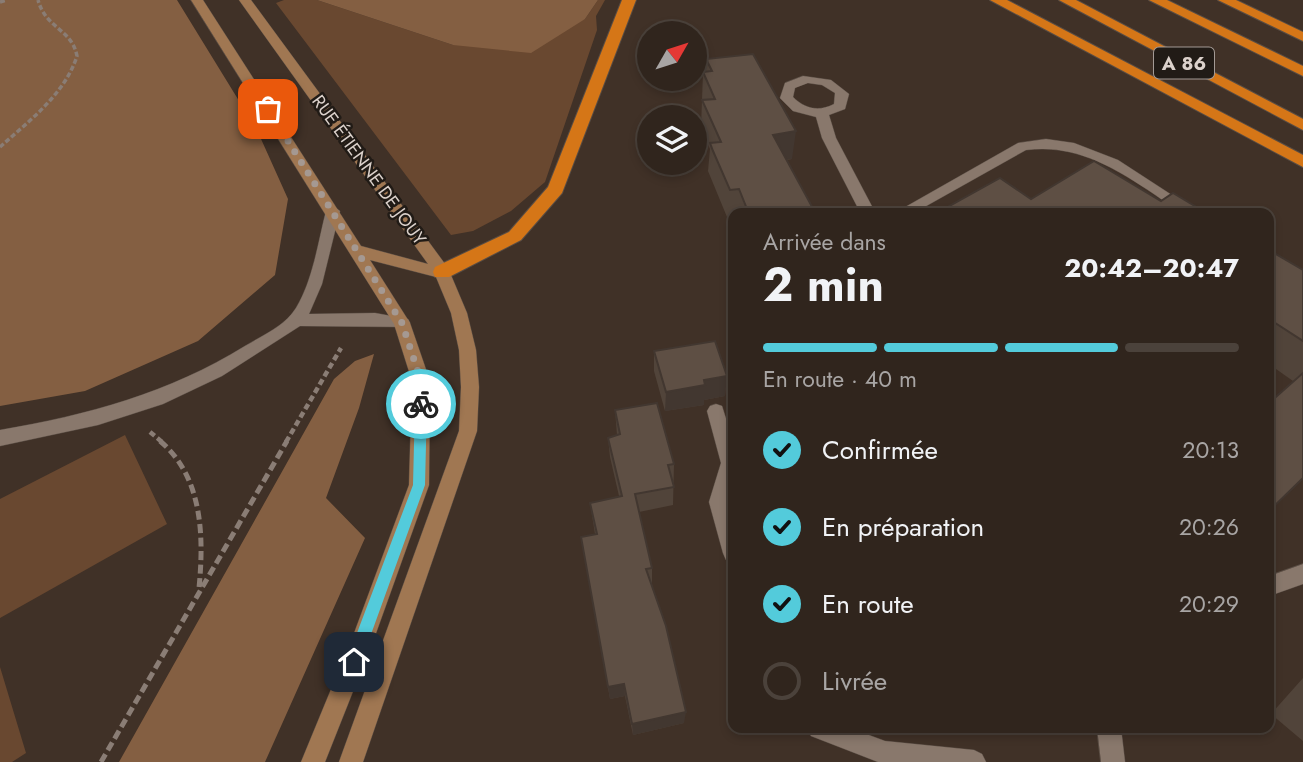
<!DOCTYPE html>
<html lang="fr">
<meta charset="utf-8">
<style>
:root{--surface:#30251d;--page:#382d26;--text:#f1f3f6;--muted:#a8a5a4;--line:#4b423b;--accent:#53cbdb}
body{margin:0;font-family:Jost,sans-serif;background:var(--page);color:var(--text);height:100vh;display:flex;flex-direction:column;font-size:26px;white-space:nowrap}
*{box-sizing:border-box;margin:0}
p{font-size:23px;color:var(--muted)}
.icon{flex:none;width:38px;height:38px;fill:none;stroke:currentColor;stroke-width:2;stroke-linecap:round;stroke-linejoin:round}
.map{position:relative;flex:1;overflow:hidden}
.details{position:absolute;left:728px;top:208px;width:546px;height:525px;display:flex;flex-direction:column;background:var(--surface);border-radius:14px;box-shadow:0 4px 10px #0003,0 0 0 2px var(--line)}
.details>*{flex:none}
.needle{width:46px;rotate:51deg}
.tools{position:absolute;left:637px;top:21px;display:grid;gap:14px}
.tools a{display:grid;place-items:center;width:70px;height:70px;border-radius:50%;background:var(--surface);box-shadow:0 4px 10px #0003,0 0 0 2px var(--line);font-size:35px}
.pin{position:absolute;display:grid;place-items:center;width:60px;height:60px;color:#fff;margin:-30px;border-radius:14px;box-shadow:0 4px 10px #0006}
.courier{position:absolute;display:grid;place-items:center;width:70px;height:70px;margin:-35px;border:5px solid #53cbdb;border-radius:50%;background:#fff;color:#222;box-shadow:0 2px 9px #0007}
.summary em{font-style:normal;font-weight:700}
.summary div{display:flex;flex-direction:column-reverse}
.summary{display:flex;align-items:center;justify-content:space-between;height:119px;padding:0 35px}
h1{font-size:46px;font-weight:700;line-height:52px}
.bar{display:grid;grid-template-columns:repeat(4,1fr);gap:10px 7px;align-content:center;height:84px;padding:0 35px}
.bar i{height:9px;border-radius:5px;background:var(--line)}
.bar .selected{background:var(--accent)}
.bar p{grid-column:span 4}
ol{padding:0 35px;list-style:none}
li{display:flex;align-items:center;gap:21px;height:77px}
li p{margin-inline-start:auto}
li .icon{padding:7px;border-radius:50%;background:var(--accent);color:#111;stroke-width:4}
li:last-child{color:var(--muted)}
li i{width:38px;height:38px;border:4px solid var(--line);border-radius:50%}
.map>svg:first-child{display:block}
.green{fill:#694830}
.forest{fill:#845f42}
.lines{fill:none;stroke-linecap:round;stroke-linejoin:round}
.street-casing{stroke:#594d44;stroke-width:1}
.secondary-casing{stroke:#594d44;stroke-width:1}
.highway-casing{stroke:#594d44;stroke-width:2}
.path-far2{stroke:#8a7d75;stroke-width:3.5;stroke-dasharray:5 2.5;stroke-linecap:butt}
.path-far1{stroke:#8a7d75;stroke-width:4.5;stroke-dasharray:6 3.5;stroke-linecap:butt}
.path{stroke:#8a7d75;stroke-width:5;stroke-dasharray:9 4.5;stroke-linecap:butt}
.street{fill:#89786c;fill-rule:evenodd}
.secondary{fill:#a07752;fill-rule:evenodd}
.highway{fill:#d57617;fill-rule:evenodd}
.wall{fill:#51443a}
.shaded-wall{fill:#423730}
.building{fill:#5e4f44;stroke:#423730;stroke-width:2}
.route{fill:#53cbdb}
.done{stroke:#a59992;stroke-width:7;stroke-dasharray:0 12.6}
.labels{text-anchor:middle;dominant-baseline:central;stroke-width:5;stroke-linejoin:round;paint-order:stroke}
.far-street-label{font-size:18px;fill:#dbd1cb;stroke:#211b16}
.shield{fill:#211b16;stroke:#a39a95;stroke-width:2}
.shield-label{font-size:19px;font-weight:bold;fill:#dbd1cb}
</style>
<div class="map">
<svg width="1303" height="762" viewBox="0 0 1303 762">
<rect width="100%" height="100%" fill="#403127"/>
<!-- green -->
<path class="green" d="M284,0H317L453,45L585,19L598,0H605L596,16L597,30L545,182L511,211L473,231L451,235L276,3Z
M125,435L167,524L0,618V499Z
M0,667L26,753L12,762H0Z"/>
<!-- forest -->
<path class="forest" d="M0,0H177L257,130L288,199L275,275L198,341L85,391L0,406Z
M317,0H598L585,19L531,53L453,45Z
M374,354L359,408L326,498L365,538L265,762H119L334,379L355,361Z"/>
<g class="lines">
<!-- street casing -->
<g class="street-casing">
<path id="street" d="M803,76L831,80L849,94L845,109L829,115L836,138L876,214H861L822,138L816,117L793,111L780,98L785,83ZM808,83L822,85L835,93L834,104C819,112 805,109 793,97L795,88Z
M1046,139L1074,143L1118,160L1201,214C1177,214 1168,203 1148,190C1110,165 1073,144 1026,150L912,214H893L1018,143Z
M333,206L340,211L322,284L309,314L375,313L408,319L410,323L408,327L300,326L222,376L163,404L98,425L0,446V430C88,415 169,393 245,346C263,335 285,326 296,308C313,280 318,242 326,211Z
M716,404L722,406L733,441V486L729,502L733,518V562L726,560L723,553L709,502L721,463L707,411L710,406Z
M1303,564V584L1269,596V576Z
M807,728H850L885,741L974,750L982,754L986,762H878L811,736Z
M1097,728H1121L1125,762H1101Z"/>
</g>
<!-- secondary casing -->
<g class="secondary-casing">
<path id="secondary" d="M191,0H203L361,246L428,264L239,0H251L448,268L467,313L476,350L479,387L477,431L363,762H339L459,431L461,387L459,350L451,313L436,277L370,260L410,323L430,381L429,485L375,636L325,762H301L353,636L409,485L412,381L394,324Z"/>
</g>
<!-- highway casing -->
<g class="highway-casing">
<path id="highway" d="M622,0H636L562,193L521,240L449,277H435L433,272L435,267L509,232L548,187Z
M990,0H1007L1303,155V167Z
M1059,0H1076L1303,119V130Z
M1149,0H1167L1303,66V76Z
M1218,0H1236L1303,32V41Z"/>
</g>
<!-- path-far2 -->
<path class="path-far2" d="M0,2L7,0
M0,147C29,121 65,94 77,56C72,29 46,29 38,0"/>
<!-- path-far1 -->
<path class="path-far1" d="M150,432L162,442
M286,442L341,348"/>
<!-- path -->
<path class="path" d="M160,441C203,477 204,537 199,588
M101,762L287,441"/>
<!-- street -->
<use href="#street" class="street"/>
<!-- secondary -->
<use href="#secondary" class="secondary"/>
<!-- highway -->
<use href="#highway" class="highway"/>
</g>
<!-- wall -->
<path class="wall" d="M706,59L792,159L787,160L816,214H733V217H727L708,171L710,149L701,128L703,72H705Z
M1031,199L1161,201L1208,214H944L946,208Z
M1269,250L1303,270V478L1293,381L1269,364Z
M654,351L727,376L725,396L704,400V405L665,411L654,371Z
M615,410L674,464L673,505L639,512L652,568V584L684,723L633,735L625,696L610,699L581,537L595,534L590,503L619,496L610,457L608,438L617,435Z
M1303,678V741L1271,714Z"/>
<!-- shaded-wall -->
<path class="shaded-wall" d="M796,131L792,159L769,162L773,135Z
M727,376L725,396L704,400V405L665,411L666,392L704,380Z
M624,684L625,696L610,699L608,687Z
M686,712L684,723L633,735L632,724Z"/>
<!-- building -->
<path class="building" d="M753,54L796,131L773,135L816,214H749L739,189L730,190L713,151L710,143L721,142L702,100L715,99L703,72L712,71L706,59Z
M1094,161L1161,201L1173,193L1208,214H954L946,208L1000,178L1031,199Z
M1269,250L1303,270V341L1269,319Z
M715,341L727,376L704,380L705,385L666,392L654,351Z
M1303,373V478L1269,511V403Z
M657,403L674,464L668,465L674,487L635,494L652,568L646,569L666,626L686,712L632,724L624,684L608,687L581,537L597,534L590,503L622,496L608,438L620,434L615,410Z"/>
<!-- route -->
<path class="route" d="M421,399L427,404L425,485L361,662L354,669L346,662L413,485L415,404Z"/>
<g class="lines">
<!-- done -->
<path class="done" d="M268,109L402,323L421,381V404"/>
</g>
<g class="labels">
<!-- far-street labels -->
<g class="far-street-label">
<text transform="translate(369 170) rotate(54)">RUE ÉTIENNE DE JOUY</text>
</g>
<!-- shield labels -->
<rect class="shield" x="1154" y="47.5" width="60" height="31" rx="5"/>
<g class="shield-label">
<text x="1184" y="63">A 86</text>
</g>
</g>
</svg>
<div class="tools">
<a><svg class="needle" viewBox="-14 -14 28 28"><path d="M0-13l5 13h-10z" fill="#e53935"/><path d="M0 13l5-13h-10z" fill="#a8a5a4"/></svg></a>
<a><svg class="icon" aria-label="layers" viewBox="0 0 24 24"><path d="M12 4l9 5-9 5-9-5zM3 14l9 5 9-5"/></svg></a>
</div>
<div class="pin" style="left:268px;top:109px;background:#ea580c"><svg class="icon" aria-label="bag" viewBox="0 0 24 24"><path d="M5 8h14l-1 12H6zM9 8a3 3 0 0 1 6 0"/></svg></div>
<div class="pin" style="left:354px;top:662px;background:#1f2937"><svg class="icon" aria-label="home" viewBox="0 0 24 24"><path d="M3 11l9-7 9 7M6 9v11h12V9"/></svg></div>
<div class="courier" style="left:421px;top:404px"><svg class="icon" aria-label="bike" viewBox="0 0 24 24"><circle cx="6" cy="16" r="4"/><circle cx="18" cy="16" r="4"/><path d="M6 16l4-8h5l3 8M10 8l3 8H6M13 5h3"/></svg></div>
<section class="details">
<div class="summary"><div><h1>2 min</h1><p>Arrivée dans</p></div><em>20:42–20:47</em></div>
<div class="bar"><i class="selected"></i><i class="selected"></i><i class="selected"></i><i></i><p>En route · 40 m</p></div>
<ol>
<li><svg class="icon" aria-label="check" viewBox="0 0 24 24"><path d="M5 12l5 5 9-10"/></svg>Confirmée<p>20:13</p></li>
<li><svg class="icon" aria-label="check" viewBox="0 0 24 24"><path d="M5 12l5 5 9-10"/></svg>En préparation<p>20:26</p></li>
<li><svg class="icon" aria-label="check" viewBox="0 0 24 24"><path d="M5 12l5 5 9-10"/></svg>En route<p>20:29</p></li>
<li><i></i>Livrée</li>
</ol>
</section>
</div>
